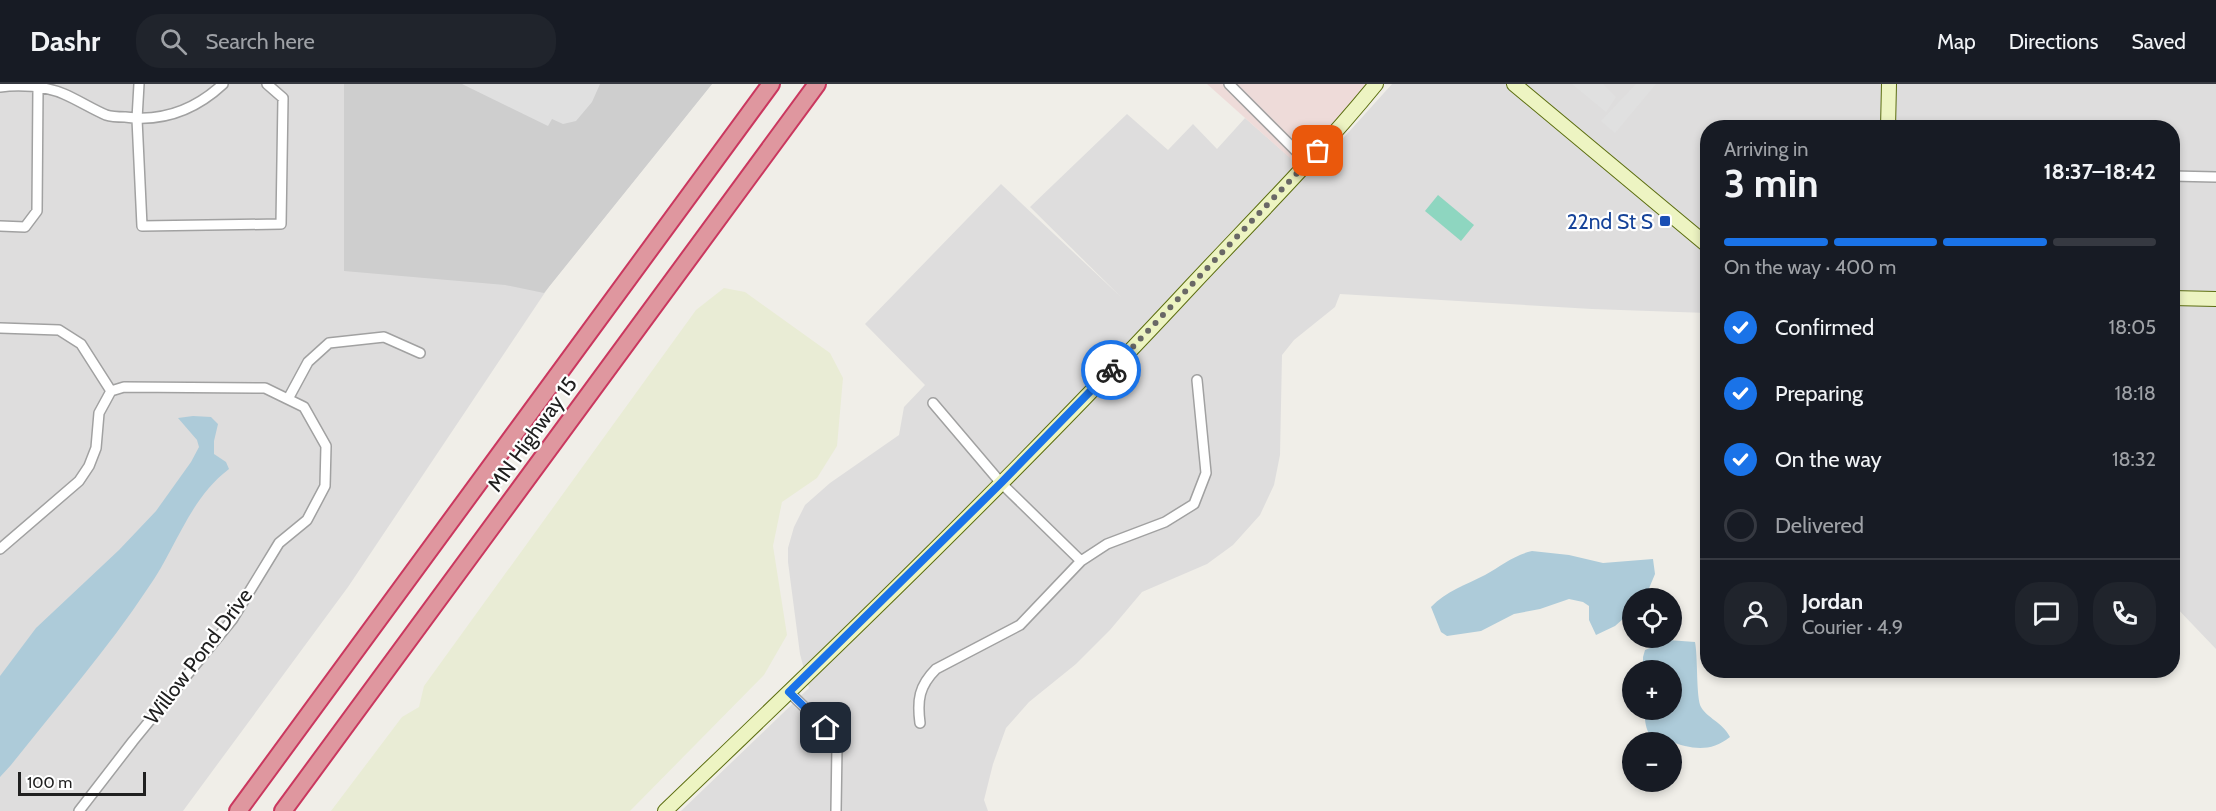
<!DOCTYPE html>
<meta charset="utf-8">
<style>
:root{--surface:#171b24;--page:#20242c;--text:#f1f3f6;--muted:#9ea1a6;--line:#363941;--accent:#1a73e8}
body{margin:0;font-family:Cabin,sans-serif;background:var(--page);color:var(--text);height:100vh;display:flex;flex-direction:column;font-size:22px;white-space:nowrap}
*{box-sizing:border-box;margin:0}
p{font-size:20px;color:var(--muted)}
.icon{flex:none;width:33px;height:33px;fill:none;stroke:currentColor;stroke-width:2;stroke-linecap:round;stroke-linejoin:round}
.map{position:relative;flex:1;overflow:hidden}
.drawer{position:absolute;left:1700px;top:36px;width:480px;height:558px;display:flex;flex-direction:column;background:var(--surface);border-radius:24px;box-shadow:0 3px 9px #0003}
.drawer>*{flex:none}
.buttons{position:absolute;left:1622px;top:504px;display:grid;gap:12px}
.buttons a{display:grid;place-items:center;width:60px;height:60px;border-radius:50%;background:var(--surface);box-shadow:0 3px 9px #0003;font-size:30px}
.scale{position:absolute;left:18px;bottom:15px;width:128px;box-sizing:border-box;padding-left:6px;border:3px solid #202020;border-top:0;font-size:16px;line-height:21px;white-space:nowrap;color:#202020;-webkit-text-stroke:4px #fff;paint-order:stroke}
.pin{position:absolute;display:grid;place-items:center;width:51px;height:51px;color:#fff;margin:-26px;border-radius:12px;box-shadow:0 3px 9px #0006}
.courier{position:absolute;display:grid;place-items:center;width:60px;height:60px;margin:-30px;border:4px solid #1a73e8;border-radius:50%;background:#fff;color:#222;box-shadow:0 2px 8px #0007}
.headline em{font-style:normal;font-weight:800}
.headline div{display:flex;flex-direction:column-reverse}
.headline{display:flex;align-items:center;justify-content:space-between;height:102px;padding:0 24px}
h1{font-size:39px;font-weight:800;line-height:45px}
.bar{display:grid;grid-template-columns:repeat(4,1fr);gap:9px 6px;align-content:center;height:72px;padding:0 24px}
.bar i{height:8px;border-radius:4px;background:var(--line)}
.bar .selected{background:var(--accent)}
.bar p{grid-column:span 4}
.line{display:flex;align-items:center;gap:15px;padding:0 24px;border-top:2px solid var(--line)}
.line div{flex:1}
.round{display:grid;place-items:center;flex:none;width:63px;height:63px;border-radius:24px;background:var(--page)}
ol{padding:0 24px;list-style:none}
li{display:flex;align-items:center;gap:18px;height:66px}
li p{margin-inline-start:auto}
li .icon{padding:6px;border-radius:50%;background:var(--accent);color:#fff;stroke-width:4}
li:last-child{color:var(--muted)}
li i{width:33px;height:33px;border:3px solid var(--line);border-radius:50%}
header{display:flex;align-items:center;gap:36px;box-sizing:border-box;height:84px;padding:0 30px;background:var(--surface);border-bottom:2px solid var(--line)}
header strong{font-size:28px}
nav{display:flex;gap:33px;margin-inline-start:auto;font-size:21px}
.search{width:420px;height:54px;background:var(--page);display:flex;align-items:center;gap:15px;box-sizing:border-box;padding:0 21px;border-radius:24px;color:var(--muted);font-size:22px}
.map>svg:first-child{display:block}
.residential{fill:#dedddd}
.commercial{fill:#eedbd9}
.religious{fill:#cecece}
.farmland{fill:#e9ecd5}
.pitch{fill:#8ed6c0}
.parking{fill:#e0e0e0}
.water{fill:#adcbd9}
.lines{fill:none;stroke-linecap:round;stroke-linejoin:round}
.street-casing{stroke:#a1a1a1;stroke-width:12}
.secondary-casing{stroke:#5c6e10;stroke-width:16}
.highway-casing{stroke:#ca385f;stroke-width:20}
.street{stroke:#fff;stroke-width:9}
.secondary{stroke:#edf4c2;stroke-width:14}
.highway{stroke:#df979f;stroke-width:16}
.done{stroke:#696866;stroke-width:6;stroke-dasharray:0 10.8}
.route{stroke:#1a73e8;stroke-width:8}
.transit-dot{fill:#1a4fb4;stroke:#fff;stroke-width:2}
.labels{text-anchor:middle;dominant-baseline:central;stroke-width:4.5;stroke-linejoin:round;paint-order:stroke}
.transit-label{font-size:21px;fill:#164399;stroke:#fff;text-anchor:end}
.street-label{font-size:21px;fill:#202020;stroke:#fff}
</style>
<header>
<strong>Dashr</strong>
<div class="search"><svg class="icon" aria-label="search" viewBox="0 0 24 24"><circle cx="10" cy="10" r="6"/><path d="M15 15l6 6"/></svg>Search here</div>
<nav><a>Map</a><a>Directions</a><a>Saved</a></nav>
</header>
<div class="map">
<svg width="2216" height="727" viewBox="0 0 2216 727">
<rect width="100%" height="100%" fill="#f0eee8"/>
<!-- residential -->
<path class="residential" d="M0,0H712L550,201L348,503L183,727H0Z
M1392,0H2216V565L2172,519V44H1707V229L1592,225L1340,210L1335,223L1294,256L1282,271L1280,371L1274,401L1260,431L1233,461L1207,480L1142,508L1110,546L1076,580L1029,618L1006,644L993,680L984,716L988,727H681L809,604L800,570L788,478V464L794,443L805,421L830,399L899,351L904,323L925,301L865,240L1001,100L1122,214L1030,123L1127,30L1168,66L1193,40L1217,65L1245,34L1310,91Z"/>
<!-- commercial -->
<path class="commercial" d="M1207,0H1371L1299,82Z"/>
<!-- religious -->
<path class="religious" d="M344,0H712L544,209L505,201L344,187Z"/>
<!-- farmland -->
<path class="farmland" d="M724,204L745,208L830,269L843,294L837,362L817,394L782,418L773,462L787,551L764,591L630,727H331L402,633L419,623L424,602L696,226Z"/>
<!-- pitch -->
<path class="pitch" d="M1438,111L1474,141L1461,157L1425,127Z"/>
<!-- parking -->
<path class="parking" d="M462,0H600L592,18L576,37L563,40L552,35L548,42Z
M1572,0H1603L1616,13L1606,28Z
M1636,0H1656L1615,49L1601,37Z"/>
<!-- water -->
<path class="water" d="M193,332L211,333L218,340L214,357V370L226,378L229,385C189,415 176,465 148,504C107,566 57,623 11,681L0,693V592L36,544L119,466L156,427L191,378L199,363L197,356L178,334Z
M1532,467L1569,471L1603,479L1653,475L1655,490L1645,514H1632V527L1615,542L1596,551L1589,536V522L1583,518L1569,515L1540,525L1514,530L1481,547L1447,552L1441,548L1431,523C1446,507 1466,501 1485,491C1501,482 1514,471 1532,467Z
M1668,556L1695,558C1698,573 1696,614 1701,623C1707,634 1722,638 1730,653C1710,669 1691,665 1669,657C1663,655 1656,657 1651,652C1645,646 1645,634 1644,626H1671V586H1643V573L1645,566Z"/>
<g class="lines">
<!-- street casing -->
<g class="street-casing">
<path id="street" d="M139,0L137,35L142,142L281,140L283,14L267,0
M1229,0L1297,68L1305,80
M0,3C20,0 45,2 64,10C78,16 92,25 106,31C112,33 119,33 125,33C162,38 195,26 223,0
M2172,92L2216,93
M0,142L25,143L37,127L38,4
M0,244L59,246L81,260L111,307
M288,315L308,278L329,259L384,253L420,269
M933,319L1001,399L1081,477
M0,465L79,397L89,382L96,364L99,329L111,307L124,303L265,304L304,323L326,362L325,402L307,436L279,459L232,536L133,657L79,727
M789,608L826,644L837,662L836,727
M920,639C917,616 919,602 936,585L1020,541L1081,477L1107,460L1165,438L1194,420L1206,389L1197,296"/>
</g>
<!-- secondary casing -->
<g class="secondary-casing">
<path id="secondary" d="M1514,0L1707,161
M1888,44L1889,0
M2172,214L2216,215
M665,727C845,555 1024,382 1193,200C1255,134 1319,70 1376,0"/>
</g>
<!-- highway casing -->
<g class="highway-casing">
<path id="highway" d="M238,727L771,0
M283,727L817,0"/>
</g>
<!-- street -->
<use href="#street" class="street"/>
<!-- secondary -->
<use href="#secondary" class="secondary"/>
<!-- highway -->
<use href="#highway" class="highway"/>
</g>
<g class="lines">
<!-- done -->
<path class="done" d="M1111,286L1318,67"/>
<!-- route -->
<path class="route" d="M826,644L789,608L1001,399L1111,286"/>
</g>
<!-- markers -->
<rect class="transit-dot" x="1659" y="131" width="12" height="12" rx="3"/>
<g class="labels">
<!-- transit labels -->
<g class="transit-label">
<text x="1653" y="137">22nd St S</text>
</g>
<!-- street labels -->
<g class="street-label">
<text transform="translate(532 350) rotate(-54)">MN Highway 15</text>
<text transform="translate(198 572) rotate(-53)">Willow Pond Drive</text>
</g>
</g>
</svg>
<div class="buttons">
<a><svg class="icon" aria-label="locate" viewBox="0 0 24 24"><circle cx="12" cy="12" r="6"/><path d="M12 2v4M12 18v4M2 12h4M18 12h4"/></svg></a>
<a>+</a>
<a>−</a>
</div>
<div class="scale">100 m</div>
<div class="pin" style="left:1318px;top:67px;background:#ea580c"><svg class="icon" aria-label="bag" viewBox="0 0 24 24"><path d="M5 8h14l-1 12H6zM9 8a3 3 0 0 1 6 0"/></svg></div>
<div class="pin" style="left:826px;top:644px;background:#1f2937"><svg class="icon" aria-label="home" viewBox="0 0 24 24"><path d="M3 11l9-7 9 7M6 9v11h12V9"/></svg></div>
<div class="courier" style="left:1111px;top:286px"><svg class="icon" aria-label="bike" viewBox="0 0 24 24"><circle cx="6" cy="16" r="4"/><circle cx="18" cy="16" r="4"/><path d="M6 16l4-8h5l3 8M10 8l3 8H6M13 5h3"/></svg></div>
<section class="drawer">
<div class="headline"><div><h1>3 min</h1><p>Arriving in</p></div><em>18:37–18:42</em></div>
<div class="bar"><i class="selected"></i><i class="selected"></i><i class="selected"></i><i></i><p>On the way · 400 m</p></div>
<ol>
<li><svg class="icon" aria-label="check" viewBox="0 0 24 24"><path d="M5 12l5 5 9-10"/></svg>Confirmed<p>18:05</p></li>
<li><svg class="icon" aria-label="check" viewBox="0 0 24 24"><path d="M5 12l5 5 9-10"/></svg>Preparing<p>18:18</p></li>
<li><svg class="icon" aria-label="check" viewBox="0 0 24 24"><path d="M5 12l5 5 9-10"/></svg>On the way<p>18:32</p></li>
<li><i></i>Delivered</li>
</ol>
<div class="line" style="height:108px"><a class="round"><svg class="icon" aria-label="person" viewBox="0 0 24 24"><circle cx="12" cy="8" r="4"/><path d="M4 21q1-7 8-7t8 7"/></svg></a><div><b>Jordan</b><p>Courier · 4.9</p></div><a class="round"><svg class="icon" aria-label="chat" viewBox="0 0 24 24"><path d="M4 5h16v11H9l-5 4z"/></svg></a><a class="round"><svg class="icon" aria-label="phone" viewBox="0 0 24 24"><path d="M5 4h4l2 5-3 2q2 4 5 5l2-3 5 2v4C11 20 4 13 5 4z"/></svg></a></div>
</section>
</div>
